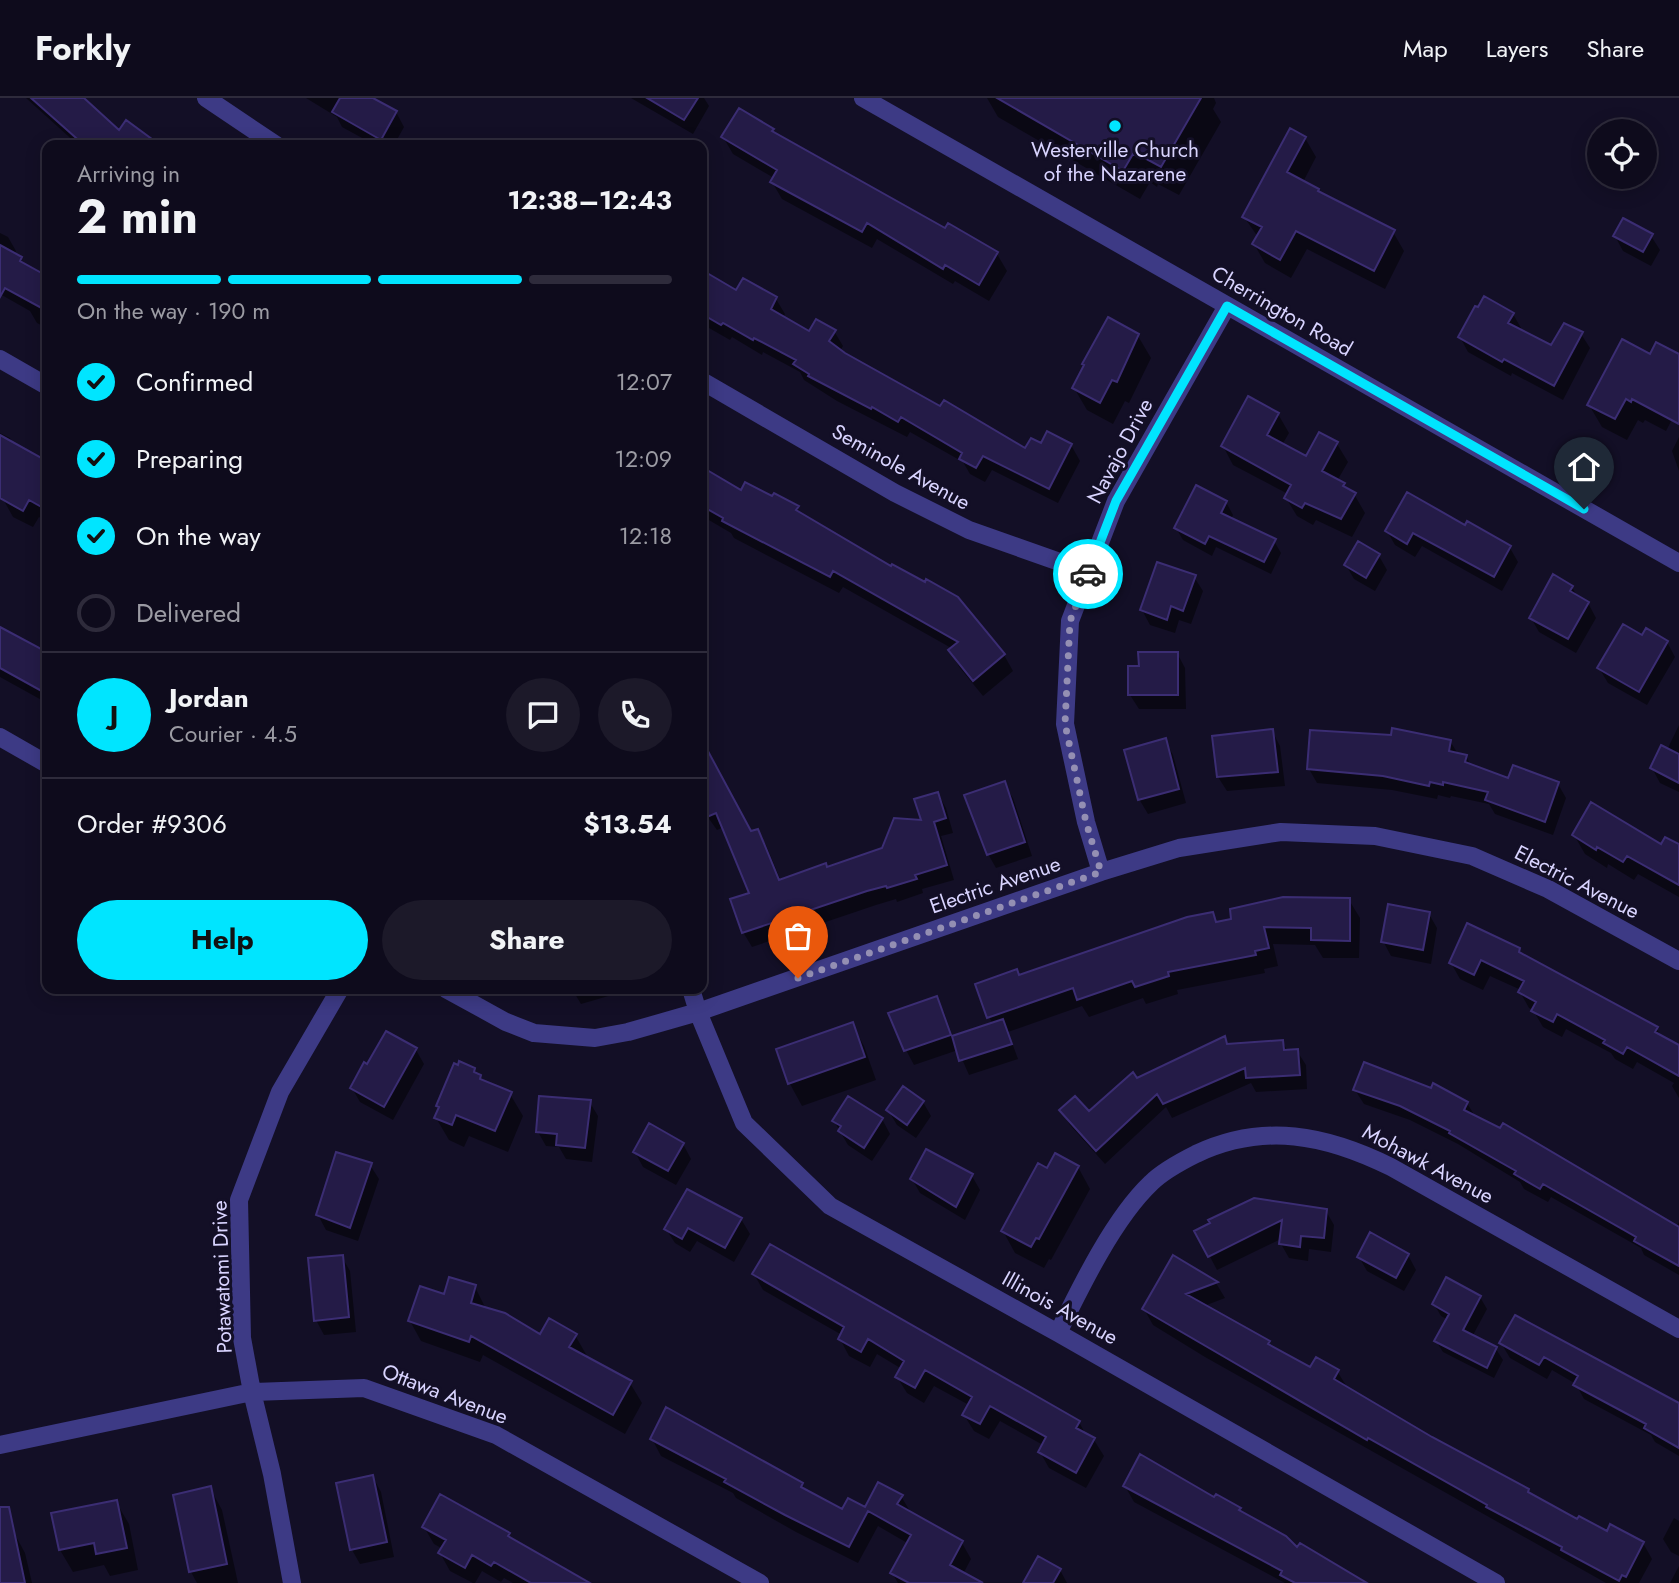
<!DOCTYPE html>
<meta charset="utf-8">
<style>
:root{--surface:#0e0b1c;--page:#1c1929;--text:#f1f3f6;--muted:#9b9ba3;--line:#2e2b3b;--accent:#00e5ff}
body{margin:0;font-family:Jost,sans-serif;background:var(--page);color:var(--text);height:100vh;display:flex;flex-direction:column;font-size:26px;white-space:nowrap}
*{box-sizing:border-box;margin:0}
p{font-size:23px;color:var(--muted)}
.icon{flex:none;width:38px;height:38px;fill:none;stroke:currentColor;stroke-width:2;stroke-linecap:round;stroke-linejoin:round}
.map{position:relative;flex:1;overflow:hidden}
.drawer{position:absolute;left:42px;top:42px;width:665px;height:854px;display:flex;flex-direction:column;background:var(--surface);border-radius:14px;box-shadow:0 4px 18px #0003,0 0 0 2px var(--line)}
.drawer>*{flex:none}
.buttons{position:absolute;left:1587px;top:21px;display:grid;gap:14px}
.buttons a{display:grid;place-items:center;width:70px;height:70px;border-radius:50%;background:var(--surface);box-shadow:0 4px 18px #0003,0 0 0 2px var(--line);font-size:35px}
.pin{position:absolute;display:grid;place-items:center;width:60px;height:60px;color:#fff;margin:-72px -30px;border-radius:50% 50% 50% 0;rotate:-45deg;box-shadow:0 0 7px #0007}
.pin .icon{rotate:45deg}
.courier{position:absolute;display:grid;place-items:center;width:70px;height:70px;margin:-35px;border:5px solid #00e5ff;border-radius:50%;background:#fff;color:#222;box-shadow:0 2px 9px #0007}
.summary em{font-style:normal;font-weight:700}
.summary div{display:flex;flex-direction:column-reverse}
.summary{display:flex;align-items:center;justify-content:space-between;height:119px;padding:0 35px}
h1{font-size:46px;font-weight:700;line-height:52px}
.bar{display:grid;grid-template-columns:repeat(4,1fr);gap:10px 7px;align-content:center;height:84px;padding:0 35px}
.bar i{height:9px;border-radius:5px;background:var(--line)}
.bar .current{background:var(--accent)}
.bar p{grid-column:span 4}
.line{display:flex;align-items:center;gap:18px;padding:0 35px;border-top:2px solid var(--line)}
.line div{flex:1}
.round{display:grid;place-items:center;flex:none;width:74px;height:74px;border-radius:37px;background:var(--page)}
ol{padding:0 35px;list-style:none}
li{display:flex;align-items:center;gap:21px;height:77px}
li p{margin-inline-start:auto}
li .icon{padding:7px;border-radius:50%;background:var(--accent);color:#111;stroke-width:4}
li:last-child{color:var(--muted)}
li i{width:38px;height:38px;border:4px solid var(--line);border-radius:50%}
.button{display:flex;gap:14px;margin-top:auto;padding:14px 35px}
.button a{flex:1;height:80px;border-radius:42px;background:var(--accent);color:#111;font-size:28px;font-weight:700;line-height:80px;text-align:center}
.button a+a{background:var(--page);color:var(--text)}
header{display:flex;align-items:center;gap:42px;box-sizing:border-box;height:98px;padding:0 35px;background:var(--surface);border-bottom:2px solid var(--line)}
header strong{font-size:33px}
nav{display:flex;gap:38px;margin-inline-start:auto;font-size:24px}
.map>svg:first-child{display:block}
.shadow{fill:#0007}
.building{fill:#241b47;stroke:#3b2d73;stroke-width:2}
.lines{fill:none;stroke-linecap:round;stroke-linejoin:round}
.minor{stroke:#3d3a85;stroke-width:18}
.done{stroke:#948fb3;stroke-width:7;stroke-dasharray:0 12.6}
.route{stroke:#00e5ff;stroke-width:9}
.poi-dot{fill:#00e5ff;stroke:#130f26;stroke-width:2.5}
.labels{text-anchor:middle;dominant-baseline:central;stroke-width:6;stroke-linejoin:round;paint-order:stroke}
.poi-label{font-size:21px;fill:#d9d4ff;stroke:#130f26}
.street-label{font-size:21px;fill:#d9d4ff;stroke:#130f26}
</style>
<header>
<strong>Forkly</strong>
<nav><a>Map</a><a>Layers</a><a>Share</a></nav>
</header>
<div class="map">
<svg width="1679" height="1485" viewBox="0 0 1679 1485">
<rect width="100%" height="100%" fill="#130f26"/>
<!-- shadow -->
<path class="shadow" d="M26,0H81L119,35L151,42L153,40L163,47H78Z
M306,0H369L396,14L404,29L394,47H375L342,29L337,19Z
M631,0H704L709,8L693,36Z
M987,0H1214L1216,5L1213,11L1221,24L1179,97L1158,86L1157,89L1150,84L1140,101L998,19Z
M772,32L775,36L945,133L948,127L997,156L1007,173L989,203L955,183L953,186L877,141L872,150L782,101L772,84L774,80L733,56L723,39Z
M1305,40L1316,59L1303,84L1319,96L1393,134L1404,153L1385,191L1307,151L1291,180L1265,165L1254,146L1258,139L1244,119Z
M0,135L8,139L16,153L14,157L21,161L24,167L47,180V230L37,225L30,213L0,196Z
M1615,138H1651L1660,152L1651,168L1623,153Z
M702,170L705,175L737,194L776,201L785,216L783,220L810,235L834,233L843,248L840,253L941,311L1026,353L1041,348L1071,347L1080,363L1058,405L992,372L985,384L970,376L963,364L910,334L907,339L837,303L804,282L800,274L763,254L762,257L732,239L730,242L702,226Z
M1513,216L1521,230L1520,233L1552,249L1581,236L1590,250L1563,302L1512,275L1511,278L1468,254L1460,239Z
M1138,238L1151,260L1129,305L1125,303L1113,326L1087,312L1074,290Z
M1650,258H1679V308L1666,333L1645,322L1643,325L1638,322L1627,342L1602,329L1589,307Z
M1278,316L1289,335L1282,347L1307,361L1337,346L1348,364L1337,383L1354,396L1365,415L1352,439L1316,422L1313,427L1297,418L1286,400L1288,396L1233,367L1223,348Z
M0,335L10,340L13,346L47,365V423L39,419L33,429L13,419L3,401L0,383Z
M1679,339V373L1672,353Z
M702,371L742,395L797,410L802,418L1004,557L1013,573L983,598L960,570L950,553L953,551L843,489L839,495L734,440L731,435L702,418Z
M1226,404L1233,417L1231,421L1274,443L1281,455L1271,476L1216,449L1212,458L1183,442L1176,430Z
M1465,429L1510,450L1518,464L1502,493L1422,448L1415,459L1395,447L1387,433Z
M1379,458L1387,472L1375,493L1354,481L1346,467Z
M1194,479L1203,493L1191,526L1179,522L1175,535L1150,527L1142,512Z
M1572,489L1578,500L1588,505L1596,520L1576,555L1539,534L1531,520Z
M0,531L47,556V605L0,579Z
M1643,540L1667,544L1675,559L1647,607L1608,585L1599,570Z
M1177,555L1185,570L1186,611H1139L1130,597L1140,570Z
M702,627L708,637L702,641Z
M1679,627V694L1660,685L1652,670L1667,652Z
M1272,633L1280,648L1285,688L1227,693L1218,679Z
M1165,642L1173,657L1186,705L1148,716L1139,701Z
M1450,643L1458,656L1466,658L1471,668L1509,682L1558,686L1566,700L1553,737L1495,716L1489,706L1451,698L1450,700L1438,697L1437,701L1392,692L1317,685L1309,671Z
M702,645L751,735L757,733L766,747L781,783L827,771L883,752L923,724L938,696L946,710L953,735L941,738L954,782L922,791L923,795L897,804L896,801L876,807L752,849L743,834L751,796L724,729L717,732L702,711Z
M1004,686L1013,700L1032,758L996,770L988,756Z
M1574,737L1662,749L1679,748V799L1638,776L1634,782L1608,766L1607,770L1585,756Z
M1349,802L1360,820L1359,860H1323L1315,847L1273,846L1278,868L1264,871L1265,875L1177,892L1178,896L1146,906L1143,900L1089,919L1082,908L1008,934L1018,961L969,977L958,952L914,967L906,952L936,900L944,914L953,939L993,926L989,919L1020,879L1212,816L1218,825Z
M1429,816L1437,830L1431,866L1391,858L1383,843Z
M1519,851L1523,858L1657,931L1662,940L1679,949V1000L1672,988L1674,985L1637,964L1633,971L1615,961L1611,955L1566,931L1562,939L1543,929L1533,912L1529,910L1520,894L1521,892L1490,878L1483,892L1460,881L1451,865Z
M572,891H628L629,892L581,906Z
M852,926L864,948L876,982L802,1008L790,986L778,952Z
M1224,940L1228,947L1282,944L1288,953H1297L1306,967L1307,991L1256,994L1251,985L1172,1020L1166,1009L1105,1066L1070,1027L1061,1013L1089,1016Z
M416,952L424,966L393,1022L360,1004L352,990Z
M474,971L483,984L510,996L523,1018L508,1054L469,1038L464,1049L449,1042L436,1020Z
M1355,992L1467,1005L1476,1020L1676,1129L1679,1124V1177L1644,1157L1641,1150L1551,1099L1548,1104L1524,1091L1520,1084L1458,1046L1410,1022L1364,1006Z
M589,1003L598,1018L592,1064L566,1061L559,1049L546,1048L538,1034Z
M923,1004L931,1018L916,1040L897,1027L888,1012Z
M882,1021L890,1036L872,1063L848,1047L834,1023Z
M683,1046L691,1061L676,1087L643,1069L635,1054Z
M370,1067L379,1081L358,1143L326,1132L318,1117Z
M1078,1069L1090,1091L1051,1162L1049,1161L1044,1170L1015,1155L1003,1133L1047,1073Z
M972,1078L980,1092L965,1122L920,1095L912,1081Z
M687,1094L741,1121L750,1136L734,1164L697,1143L690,1154L675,1145L666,1131Z
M1326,1113L1334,1127L1331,1154L1309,1151L1308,1163L1289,1160L1281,1146V1141L1217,1172L1197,1134Z
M1408,1157L1416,1172L1404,1193L1367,1173L1359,1159Z
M342,1159L350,1173L356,1234L324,1237L316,1222Z
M1174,1160L1216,1185L1225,1200L1204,1208L1268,1245L1272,1251L1311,1271L1337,1273L1347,1289L1431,1340L1527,1392L1530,1397L1578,1423L1608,1436L1643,1445L1652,1461L1639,1485H1606L1205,1259L1153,1227L1144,1211Z
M754,1176L1079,1324L1086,1337L1094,1342L1104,1358L1086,1390L1049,1370L1040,1354L1043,1347L1000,1323L989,1341L974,1333L964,1317L969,1307L934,1288L924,1305L907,1295L897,1279L902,1271L877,1256L870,1269L849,1258L840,1241L842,1237L763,1192Z
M475,1189L486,1211L541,1238L575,1237L587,1258L586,1260L630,1285L642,1305L625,1336L483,1257L480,1264L421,1243L410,1223L445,1198Z
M1480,1199L1487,1211L1472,1239L1496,1251L1503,1262L1494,1280L1443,1254L1436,1243L1448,1222L1441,1218L1434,1206Z
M1515,1220L1679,1307V1358L1655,1344L1651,1337L1584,1301L1576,1286L1552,1272L1547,1281L1510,1260L1501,1245Z
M652,1341L802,1386L806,1394L843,1413L865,1411L901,1398L911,1415L962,1445L971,1461L962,1478L972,1485H898L892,1475L909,1446L878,1428L858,1465L796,1434L736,1400L733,1395L661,1358Z
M373,1379L381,1394L394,1459L360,1466L352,1452Z
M1125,1388L1215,1402L1240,1411L1242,1416L1297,1451L1358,1485H1285L1134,1404Z
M210,1390L222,1412L238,1485H197L191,1474L175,1398Z
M116,1404L129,1426L138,1472L110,1478L104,1467L73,1474L60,1452L54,1417Z
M1674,1420L1679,1423V1458L1671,1454L1663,1441Z
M0,1428L13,1433L25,1455L32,1485H0Z
M424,1429L508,1437L512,1442L592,1485H513L504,1480L501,1484L482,1473L475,1485H473L450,1473L440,1455L443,1451L434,1446Z
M1679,1468V1485H1670Z
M1060,1472L1067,1485H1030Z"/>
<!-- building -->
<path class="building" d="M31,0H84L119,32L126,22L160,47H84Z
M340,0H373L397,13L381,42L332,14Z
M647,0H698L684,22Z
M997,0H1201L1161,69L1141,58L1140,60L1133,56L1123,73Z
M739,10L774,31L772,33L945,130L948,125L998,154L979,187L945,167L943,171L867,125L862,134L770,84L777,72L721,39Z
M1290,30L1306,39L1287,74L1319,91L1318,93L1395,132L1374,173L1296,133L1280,162L1252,146L1262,129L1242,119Z
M1623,120L1653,136L1643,154L1613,138Z
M0,147L22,159L20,163L47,178V213L5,190L0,199Z
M702,172L736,192L743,180L777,199L771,211L809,233L816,221L836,232L829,243L845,255L940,308L944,302L1025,350L1031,340L1041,345L1047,333L1072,346L1049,391L983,358L976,370L959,361L962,355L901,319L898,324L872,309L871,311L808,278L809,276L793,266L796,262L754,240L753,242L723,225L721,227L702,216Z
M1484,198L1514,215L1508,225L1551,247L1564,225L1583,234L1554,288L1504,261L1502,264L1458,239L1475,208L1478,209Z
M1108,219L1139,236L1117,284L1112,282L1100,305L1072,290L1084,267L1082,266Z
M1622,241L1650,256L1656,244L1679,256V326L1632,301L1631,304L1626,301L1615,321L1587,307Z
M1248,298L1279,315L1267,337L1306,358L1319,334L1338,344L1322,373L1345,385L1343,388L1356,395L1341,421L1305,405L1302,410L1284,400L1291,387L1221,348Z
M0,337L47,363V412L29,402L23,413L0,400Z
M702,369L741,392L745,384L772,398L774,395L799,408L796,412L891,468L892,466L925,484L926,481L958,499L1005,556L973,583L948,552L958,544L833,473L830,479L722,423L723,420L702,408Z
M1196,387L1227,403L1221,415L1276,441L1264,464L1209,438L1205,446L1174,430Z
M1407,394L1465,427L1467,423L1511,448L1494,479L1413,435L1407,446L1385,433Z
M1358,443L1380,456L1366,480L1344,467Z
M1157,464L1196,477L1183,513L1171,508L1167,522L1140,512Z
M1553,476L1573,488L1570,493L1589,504L1568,541L1529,520Z
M1623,526L1642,537L1646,530L1668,543L1639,594L1597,570Z
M0,529L47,554V596L0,570Z
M1138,554H1178V597H1128V568H1139Z
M1392,630L1451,642L1449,653L1467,657L1465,664L1508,680L1513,667L1559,684L1545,724L1485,702L1488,694L1443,684V687L1430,684L1429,688L1383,678L1307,671L1310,632L1391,637Z
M1273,631L1278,674L1217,679L1212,638Z
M1166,640L1179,691L1138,702L1124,652Z
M702,642L751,733L758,731L779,782L826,765L827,769L882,750L894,720L921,722L914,701L938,694L946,720L934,724L947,767L915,777L917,781L887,790L886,788L867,793L742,835L730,801L749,795L716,715L707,719L702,709Z
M1661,647L1679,656V685L1650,670Z
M1005,683L1025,744L987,757L964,697Z
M1591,704L1661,746L1665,739L1679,746V787L1627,758L1623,764L1597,749L1596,752L1572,737Z
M1283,799L1350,800V843L1311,842V830L1264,829L1269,850L1255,853L1256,857L1168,874L1169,878L1135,889L1132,883L1077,902L1073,890L987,920L975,886L1017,871L1019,877L1187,819L1213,814L1216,824L1231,821L1230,811Z
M1388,806L1430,814L1423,852L1381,844Z
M1467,825L1520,850L1519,854L1658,929L1655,934L1679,947V978L1627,949L1623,956L1603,945L1605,942L1557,916L1553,924L1531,913L1536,904L1518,894L1524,883L1481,862L1474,877L1449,865Z
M937,898L951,937L904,953L888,915Z
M1003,921L1012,946L959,963L952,938Z
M853,924L865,959L788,986L776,951Z
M386,933L417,950L384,1009L350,990L364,964L367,966Z
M1225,938L1227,946L1283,942L1284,952L1298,951L1300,977L1246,980L1245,970L1163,1006L1157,996L1096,1053L1059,1012L1075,998L1089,1013L1133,974L1137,980Z
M459,963L475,970L474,974L481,977L480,981L512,994L495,1033L456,1017L452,1027L434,1020L439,1009L436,1008L454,965L458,967Z
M1364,964L1431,990L1433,985L1468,1004L1464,1012L1500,1030L1503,1025L1679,1129V1168L1634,1143L1636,1139L1543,1086L1540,1091L1514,1076L1516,1073L1449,1035L1450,1033L1400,1008L1353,992Z
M903,988L924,1003L907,1027L886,1012Z
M539,998L591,1002L585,1050L556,1047L557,1036L536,1034Z
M848,998L883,1020L864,1050L838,1033L841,1028L832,1023Z
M649,1025L684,1045L668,1073L633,1054Z
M926,1051L973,1076L956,1109L910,1081Z
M336,1054L372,1065L350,1130L316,1117Z
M1055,1055L1079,1068L1039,1141L1036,1140L1031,1149L1001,1133L1038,1065L1047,1070Z
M687,1091L742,1120L725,1150L688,1130L682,1141L664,1131Z
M1254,1100L1327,1111L1324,1140L1301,1138L1300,1149L1279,1146L1282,1122L1208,1159L1194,1133L1210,1125L1208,1122Z
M1370,1134L1409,1156L1396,1180L1357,1159Z
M770,1146L1080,1323L1076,1330L1095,1340L1076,1375L1038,1354L1046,1339L990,1308L980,1326L962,1317L972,1299L925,1272L915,1290L895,1279L904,1263L868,1241L861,1254L838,1241L844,1229L752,1176Z
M343,1157L349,1219L314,1223L308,1160Z
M1173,1157L1218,1184L1186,1196L1270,1243L1268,1246L1310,1269L1316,1259L1339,1272L1334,1281L1432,1339L1529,1391L1528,1394L1577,1421L1579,1418L1607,1433L1610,1426L1644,1444L1626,1479L1622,1477L1619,1483L1561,1452L1562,1449L1486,1409L1487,1407L1368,1340L1367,1342L1142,1211Z
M449,1179L476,1187L471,1205L505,1215L540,1236L549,1220L577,1236L569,1249L632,1283L613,1317L471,1238L469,1244L408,1223L420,1188L444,1196Z
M1446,1179L1481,1198L1463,1232L1497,1249L1487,1270L1434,1243L1449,1216L1432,1206Z
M1515,1217L1679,1305V1350L1644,1330L1646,1326L1573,1287L1578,1278L1544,1259L1539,1267L1499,1245Z
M666,1309L803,1385L801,1389L842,1411L848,1400L865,1409L878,1384L903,1397L897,1406L963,1443L950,1467L983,1485H909L890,1475L911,1437L868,1413L849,1449L785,1417L724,1384L726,1381L650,1341Z
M1140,1356L1214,1399L1216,1396L1241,1410L1239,1412L1286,1438L1297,1449L1300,1445L1367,1485H1295L1280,1477L1282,1473L1123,1388Z
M373,1377L387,1444L350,1452L336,1385Z
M211,1388L227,1466L189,1474L173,1397Z
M440,1396L510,1435L508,1438L590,1485H531L494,1464L491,1468L472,1457L465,1470L438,1455L446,1442L422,1429Z
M117,1402L127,1450L96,1456L94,1445L59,1452L51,1415Z
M0,1409H9L25,1485H0Z
M1038,1458L1061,1471L1053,1485H1023Z"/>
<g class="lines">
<!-- minor -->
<path class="minor" d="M206,0L276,47
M863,0L1679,465
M0,261L47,288
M702,283L895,395L969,432L1088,474
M0,639L47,666
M1101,774L1086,724L1065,626L1070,523L1116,403L1227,208
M446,891L506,924L534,935L595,940L628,934L698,914L1101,774L1179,750L1281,734L1375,738L1472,758L1548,791L1679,863
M691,891L698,914L744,1025L830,1108L1058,1235L1496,1485
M1058,1235C1081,1188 1114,1120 1151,1085C1163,1073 1180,1064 1196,1056C1264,1024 1326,1037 1391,1069L1679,1231
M0,1347L252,1294L364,1290L496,1337L760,1485
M292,1485L272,1376L252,1294L242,1240L239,1102L280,994L340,891"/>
</g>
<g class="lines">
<!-- done -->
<path class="done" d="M798,880L1101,774L1086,724L1065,626L1070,523L1088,476"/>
<!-- route -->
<path class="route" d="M1088,476L1116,403L1227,208L1584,411"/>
</g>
<!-- markers -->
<circle class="poi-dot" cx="1115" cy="28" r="7"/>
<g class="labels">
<!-- poi labels -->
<g class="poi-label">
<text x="1115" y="52">Westerville Church<tspan x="1115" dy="24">of the Nazarene</tspan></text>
</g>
<!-- street labels -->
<g class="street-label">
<text transform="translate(1282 213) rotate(30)">Cherrington Road</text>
<text transform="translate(1120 353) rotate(-62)">Navajo Drive</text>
<text transform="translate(901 369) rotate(29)">Seminole Avenue</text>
<text transform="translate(1577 784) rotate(27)">Electric Avenue</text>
<text transform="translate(995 787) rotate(-19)">Electric Avenue</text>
<text transform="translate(1428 1066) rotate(28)">Mohawk Avenue</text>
<text transform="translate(222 1179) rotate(-92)">Potawatomi Drive</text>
<text transform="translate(1060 1210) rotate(29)">Illinois Avenue</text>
<text transform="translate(445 1296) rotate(21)">Ottawa Avenue</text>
</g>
</g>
</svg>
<div class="buttons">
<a><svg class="icon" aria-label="locate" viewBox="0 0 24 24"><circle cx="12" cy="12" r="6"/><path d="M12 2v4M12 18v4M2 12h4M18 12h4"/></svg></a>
</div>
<div class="pin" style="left:798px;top:880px;background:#ea580c"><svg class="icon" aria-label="bag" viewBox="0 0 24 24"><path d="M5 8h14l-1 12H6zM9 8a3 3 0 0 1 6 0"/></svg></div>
<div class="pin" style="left:1584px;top:411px;background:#1f2937"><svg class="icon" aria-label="home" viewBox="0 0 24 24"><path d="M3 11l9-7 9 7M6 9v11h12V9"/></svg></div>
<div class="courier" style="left:1088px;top:476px"><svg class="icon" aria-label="car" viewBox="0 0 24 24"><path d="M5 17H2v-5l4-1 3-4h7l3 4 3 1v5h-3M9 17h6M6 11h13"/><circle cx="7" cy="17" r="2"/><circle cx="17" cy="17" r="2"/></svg></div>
<section class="drawer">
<div class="summary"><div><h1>2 min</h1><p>Arriving in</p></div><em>12:38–12:43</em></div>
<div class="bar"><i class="current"></i><i class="current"></i><i class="current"></i><i></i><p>On the way · 190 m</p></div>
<ol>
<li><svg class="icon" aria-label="check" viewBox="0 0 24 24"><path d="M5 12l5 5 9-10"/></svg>Confirmed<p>12:07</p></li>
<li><svg class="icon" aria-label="check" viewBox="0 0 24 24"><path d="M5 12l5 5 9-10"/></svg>Preparing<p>12:09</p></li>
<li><svg class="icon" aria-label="check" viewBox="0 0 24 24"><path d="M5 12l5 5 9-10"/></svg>On the way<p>12:18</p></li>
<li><i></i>Delivered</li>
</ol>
<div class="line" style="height:126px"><b class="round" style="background:var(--accent);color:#111">J</b><div><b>Jordan</b><p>Courier · 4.5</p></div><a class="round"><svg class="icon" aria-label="chat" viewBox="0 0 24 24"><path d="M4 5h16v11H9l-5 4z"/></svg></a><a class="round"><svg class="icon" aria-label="phone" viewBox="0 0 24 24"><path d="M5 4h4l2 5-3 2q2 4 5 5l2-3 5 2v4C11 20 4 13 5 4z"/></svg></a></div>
<div class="line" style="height:91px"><div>Order #9306</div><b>$13.54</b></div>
<div class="button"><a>Help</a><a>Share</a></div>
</section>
</div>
